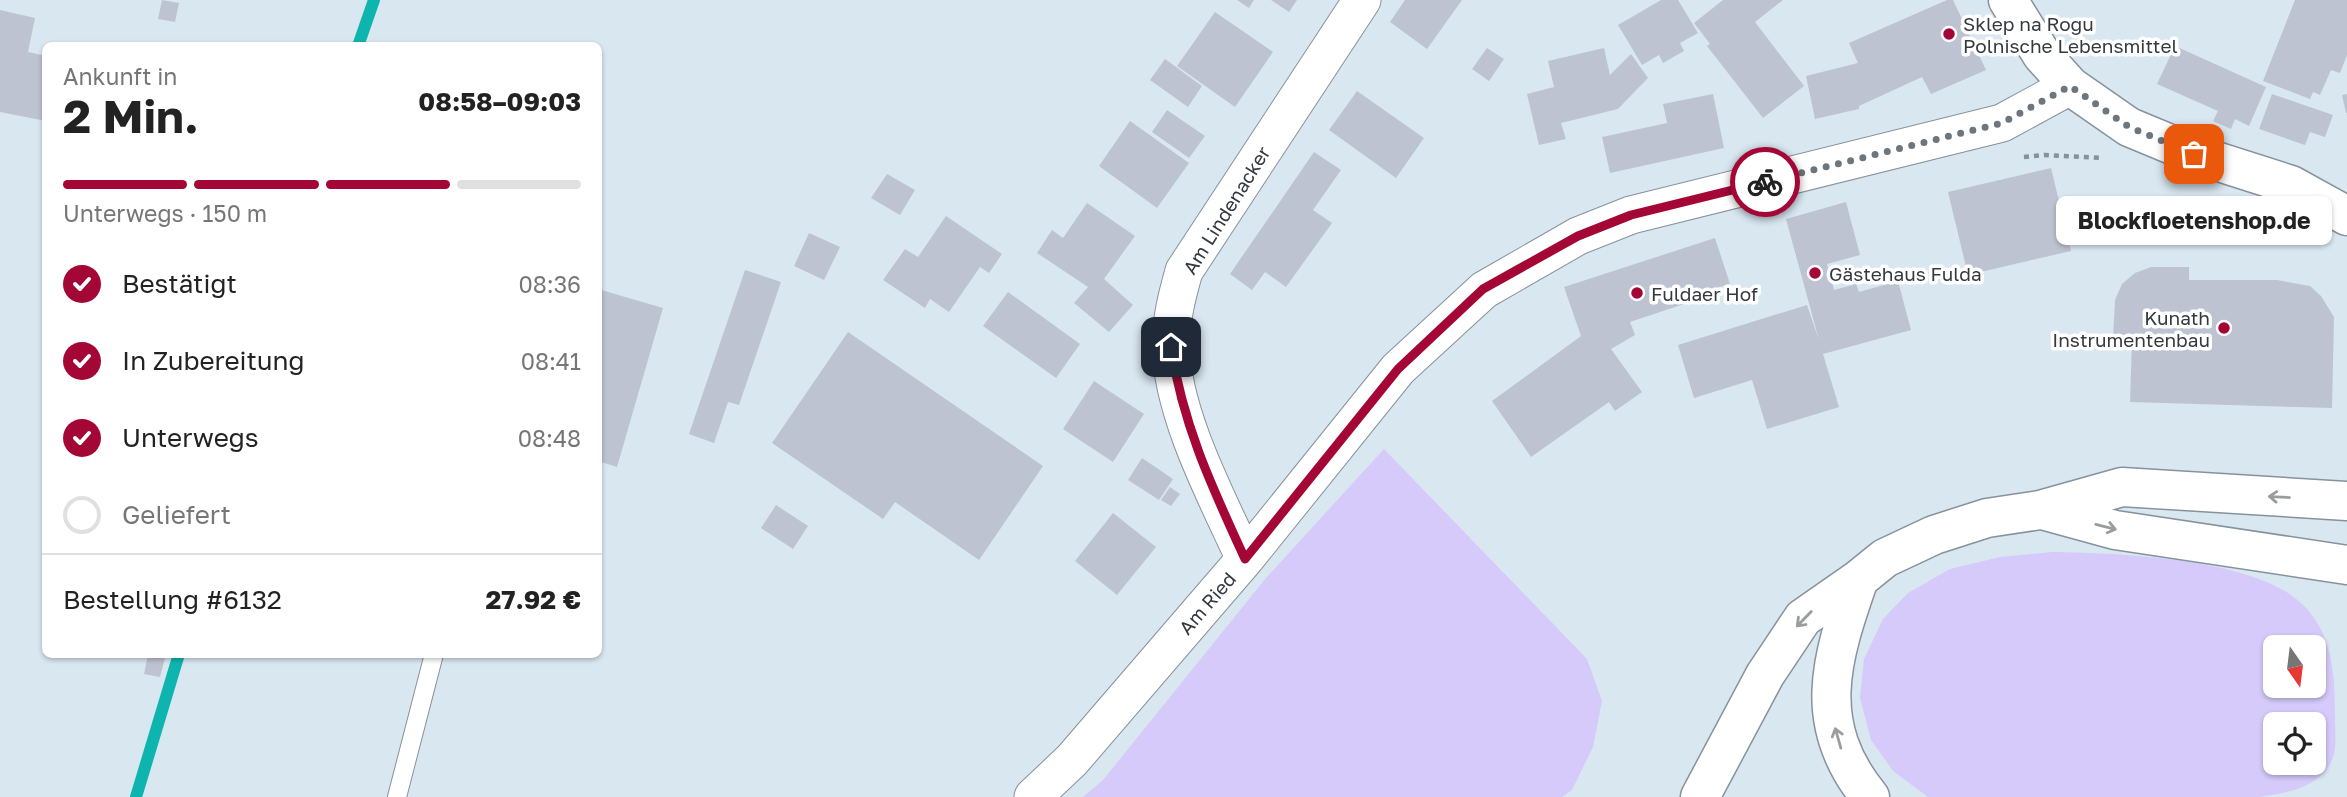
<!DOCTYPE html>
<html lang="de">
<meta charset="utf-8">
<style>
:root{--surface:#fff;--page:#f2f2f2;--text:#222;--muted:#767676;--line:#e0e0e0;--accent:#a40736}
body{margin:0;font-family:"Golos Text",sans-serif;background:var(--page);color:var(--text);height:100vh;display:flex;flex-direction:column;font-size:26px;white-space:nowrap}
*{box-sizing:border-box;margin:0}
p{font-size:23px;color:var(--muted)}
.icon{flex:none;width:38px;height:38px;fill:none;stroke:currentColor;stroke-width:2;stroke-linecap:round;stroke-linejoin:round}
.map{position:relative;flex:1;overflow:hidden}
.sheet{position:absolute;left:42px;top:42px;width:560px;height:616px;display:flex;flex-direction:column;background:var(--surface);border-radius:10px;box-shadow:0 2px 5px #0004}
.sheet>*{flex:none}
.needle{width:46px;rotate:166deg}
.fabs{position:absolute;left:2263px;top:635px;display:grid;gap:14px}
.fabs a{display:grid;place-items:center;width:63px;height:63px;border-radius:10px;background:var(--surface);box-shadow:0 2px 5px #0004;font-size:35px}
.pin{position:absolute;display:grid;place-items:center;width:60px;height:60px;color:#fff;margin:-30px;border-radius:14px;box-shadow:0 4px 10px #0006}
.courier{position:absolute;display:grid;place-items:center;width:70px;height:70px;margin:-35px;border:5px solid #a40736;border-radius:50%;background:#fff;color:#222;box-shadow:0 2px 9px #0007}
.bubble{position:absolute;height:49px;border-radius:10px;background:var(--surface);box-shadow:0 2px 5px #0004;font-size:23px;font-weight:700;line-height:49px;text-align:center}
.head em{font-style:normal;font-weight:700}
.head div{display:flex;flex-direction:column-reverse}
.head{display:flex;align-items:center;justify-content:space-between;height:119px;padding:0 21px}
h1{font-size:46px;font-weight:700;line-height:52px}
.bar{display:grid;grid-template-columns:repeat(4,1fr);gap:10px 7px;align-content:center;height:84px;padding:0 21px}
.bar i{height:9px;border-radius:5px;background:var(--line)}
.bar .current{background:var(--accent)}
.bar p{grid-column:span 4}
.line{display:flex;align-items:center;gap:18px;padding:0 21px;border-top:2px solid var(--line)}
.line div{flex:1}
ol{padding:0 21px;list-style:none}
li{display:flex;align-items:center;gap:21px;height:77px}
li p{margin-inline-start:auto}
li .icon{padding:7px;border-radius:50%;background:var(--accent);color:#fff;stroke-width:4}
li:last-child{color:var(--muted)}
li i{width:38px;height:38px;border:4px solid var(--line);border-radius:50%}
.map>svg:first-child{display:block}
.green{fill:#d5cafa;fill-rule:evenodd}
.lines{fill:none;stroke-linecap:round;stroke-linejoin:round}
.stream{stroke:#0eb5ae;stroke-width:12}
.building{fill:#bec3d1}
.lane-casing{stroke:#86929c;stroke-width:20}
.street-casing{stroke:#86929c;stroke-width:39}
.secondary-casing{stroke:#86929c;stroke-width:41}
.highway-casing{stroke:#86929c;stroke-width:41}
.path{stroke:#879198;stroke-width:4.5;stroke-dasharray:5 5;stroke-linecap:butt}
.lane{stroke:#fff;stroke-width:18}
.street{stroke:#fff;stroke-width:37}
.secondary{stroke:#fff;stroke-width:38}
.highway{stroke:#fff;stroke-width:38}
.oneway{stroke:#9a9c9e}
.done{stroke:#6e767d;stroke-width:7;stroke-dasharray:0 12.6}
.route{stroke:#a40736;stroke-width:9}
.poi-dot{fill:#a40736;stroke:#fff;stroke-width:2.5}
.labels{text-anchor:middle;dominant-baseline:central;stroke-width:7;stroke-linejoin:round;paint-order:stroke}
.poi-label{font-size:19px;fill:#34393e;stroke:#fff;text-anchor:start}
.street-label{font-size:19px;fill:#34393e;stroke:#fff}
</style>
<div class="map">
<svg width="2347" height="797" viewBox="0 0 2347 797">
<rect width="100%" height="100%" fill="#d9e7f1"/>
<!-- green -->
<path class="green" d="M1384,449L1587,659L1602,701L1593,747L1572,790L1562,797H1083L1103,780L1266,578Z
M2052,552C2116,553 2238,558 2291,595C2333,624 2335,672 2335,719C2335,735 2338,752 2329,766C2313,790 2284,793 2258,797H1928L1893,771L1871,740L1860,698L1864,659L1883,619L1908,593L1950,569L2000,557ZM2275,648H2314V686H2275ZM2275,724H2314V763H2275Z"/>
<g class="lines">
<!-- stream -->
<path class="stream" d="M358,46L374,0
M136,797L179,654"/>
</g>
<!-- building -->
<path class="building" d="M162,0L179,3L175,22L158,19Z
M1237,0H1254L1249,8Z
M1271,0H1297L1289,12Z
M1405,0H1462L1427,49L1390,22Z
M1661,0H1678L1698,33L1680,43L1684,51L1663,63L1659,55L1642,65L1618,25Z
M1723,0H1783L1755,22L1804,86L1763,118L1707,46L1710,44L1694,23Z
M1947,0H1953L1986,70L1931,94L1922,77L1859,106V109L1815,119L1806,76L1858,63L1849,43Z
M2295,0H2347V55L2340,73L2331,70L2320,95L2313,92L2310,99L2263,81Z
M0,10L35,18L28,52L46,56V121L0,112Z
M1215,12L1273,52L1235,107L1177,66Z
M2175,46L2266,87L2249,126L2235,119L2231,129L2213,121L2218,111L2157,84Z
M1487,48L1504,59L1489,81L1472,69Z
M1604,48L1610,75L1631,54L1648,78L1618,109L1561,123L1566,139L1539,145L1527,94L1554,87L1548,61Z
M1165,59L1202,86L1188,107L1150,80Z
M1357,91L1424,138L1396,178L1329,130Z
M1713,94L1724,148L1610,173L1602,137L1667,123L1663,104Z
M2272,94L2333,115L2325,137L2310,132L2305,145L2259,129Z
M2347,94V113H2346L2342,95Z
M1167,110L1205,136L1189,158L1152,132Z
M1130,121L1189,163L1157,208L1099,166Z
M1314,152L1341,170L1313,210L1332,223L1286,287L1265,272L1252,290L1230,274Z
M2051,168L2071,251L1968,275L1948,192Z
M887,174L915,190L900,215L871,198Z
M1846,202L1860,255L1827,264L1834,290L1856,284L1859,292L1898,281L1911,330L1823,354L1839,407L1767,429L1752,380L1694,398L1678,345L1807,305L1819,340L1786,219Z
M1087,203L1135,236L1104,279L1133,305L1109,332L1074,303L1088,287L1037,253L1052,230L1063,238Z
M946,216L1002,254L989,273L980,267L949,312L930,299L925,308L883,280L905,249L918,257Z
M809,233L840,247L824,280L794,266Z
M1715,238L1730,284L1707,291L1708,296L1630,322L1635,335L1611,349L1642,392L1615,411L1609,402L1531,457L1492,401L1581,336L1564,287Z
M2151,267H2189V280H2277L2310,286L2321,296L2334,317L2332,408L2130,402L2132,340L2113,339L2115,300L2122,284L2135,273Z
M745,270L781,282L739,405L728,402L714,443L689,434Z
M598,289L663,308L617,467L598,461Z
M1008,292L1080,344L1056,378L983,326Z
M848,332L1043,466L979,560L895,502L883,519L772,443Z
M1094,381L1144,414L1113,462L1063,429Z
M1142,458L1173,479L1159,500L1128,480Z
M1170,487L1180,494L1171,506L1161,500Z
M776,505L808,526L793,549L761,528Z
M1113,513L1156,547L1117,595L1075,561Z
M148,654H166L160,677L144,674Z"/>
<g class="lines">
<!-- lane casing -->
<g class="lane-casing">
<path id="lane" d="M397,797L434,654"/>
</g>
<!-- street casing -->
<g class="street-casing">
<path id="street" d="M1245,559C1217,498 1171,412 1171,345C1171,319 1177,296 1184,271L1362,0
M1033,797L1072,760L1245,559L1398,369L1484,290L1578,236L1631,215L2002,123L2070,86"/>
</g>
<!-- secondary casing -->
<g class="secondary-casing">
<path id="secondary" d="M2008,0L2042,55L2070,86L2129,127L2194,154L2291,185L2347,216"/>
</g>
<!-- highway casing -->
<g class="highway-casing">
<path id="highway" d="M2042,510L2115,530L2347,565
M1859,579C1831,659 1810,724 1870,797
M1700,797L1765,675L1803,618L1859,579L1885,558L1934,535L1987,518L2040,510L2122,487L2347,501"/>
</g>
<!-- path -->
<path class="path" d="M2024,157L2044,155L2103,158"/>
<!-- lane -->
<use href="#lane" class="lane"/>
<!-- street -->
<use href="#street" class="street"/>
<!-- secondary -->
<use href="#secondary" class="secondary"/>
<!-- highway -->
<use href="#highway" class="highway"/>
</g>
<!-- one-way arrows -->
<defs><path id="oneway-shaft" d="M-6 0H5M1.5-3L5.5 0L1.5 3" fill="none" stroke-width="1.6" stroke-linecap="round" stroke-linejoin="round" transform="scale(1.75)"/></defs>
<g class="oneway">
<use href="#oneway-shaft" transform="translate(2279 497) rotate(-177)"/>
<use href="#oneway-shaft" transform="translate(2106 527) rotate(14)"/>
<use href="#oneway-shaft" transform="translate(1804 619) rotate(134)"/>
<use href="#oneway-shaft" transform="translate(1838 738) rotate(-106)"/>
</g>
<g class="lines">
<!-- done -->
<path class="done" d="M1765,182L2002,123L2070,86L2129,127L2194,154"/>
<!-- route -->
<path class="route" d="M1171,347C1183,426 1212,487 1245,559L1398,369L1483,289L1578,236L1631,215L1765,182"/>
</g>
<!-- markers -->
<g class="poi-dot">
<circle cx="1949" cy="34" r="7"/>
<circle cx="1815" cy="273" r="7"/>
<circle cx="1637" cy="293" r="7"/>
<circle cx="2224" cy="328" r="7"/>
</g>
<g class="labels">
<!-- poi labels -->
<g class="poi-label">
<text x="1963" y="23">Sklep na Rogu<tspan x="1963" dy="22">Polnische Lebensmittel</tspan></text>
<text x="1829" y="273">Gästehaus Fulda</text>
<text x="1651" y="293">Fuldaer Hof</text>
<text x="2210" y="317" text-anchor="end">Kunath<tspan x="2210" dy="22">Instrumentenbau</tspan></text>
</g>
<!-- street labels -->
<g class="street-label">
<text transform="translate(1226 210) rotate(-58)">Am Lindenacker</text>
<text transform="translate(1207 603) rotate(-49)">Am Ried</text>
</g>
</g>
</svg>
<div class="fabs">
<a><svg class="needle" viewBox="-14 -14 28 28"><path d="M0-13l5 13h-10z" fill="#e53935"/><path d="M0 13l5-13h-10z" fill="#767676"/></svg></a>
<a><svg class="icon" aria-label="locate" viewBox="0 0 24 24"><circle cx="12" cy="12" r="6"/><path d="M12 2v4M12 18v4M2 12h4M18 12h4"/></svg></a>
</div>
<div class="pin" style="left:2194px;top:154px;background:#ea580c"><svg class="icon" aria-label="bag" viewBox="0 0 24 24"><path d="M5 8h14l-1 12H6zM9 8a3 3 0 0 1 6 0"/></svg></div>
<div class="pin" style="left:1171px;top:347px;background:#1f2937"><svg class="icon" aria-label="home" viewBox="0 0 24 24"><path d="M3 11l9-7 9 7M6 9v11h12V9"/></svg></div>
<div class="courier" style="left:1765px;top:182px"><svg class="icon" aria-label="bike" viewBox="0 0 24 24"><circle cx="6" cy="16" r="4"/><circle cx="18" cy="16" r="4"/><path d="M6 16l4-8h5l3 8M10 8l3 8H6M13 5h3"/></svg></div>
<div class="bubble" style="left:2056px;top:196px;width:276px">Blockfloetenshop.de</div>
<section class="sheet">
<div class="head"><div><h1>2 Min.</h1><p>Ankunft in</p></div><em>08:58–09:03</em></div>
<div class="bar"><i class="current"></i><i class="current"></i><i class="current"></i><i></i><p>Unterwegs · 150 m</p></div>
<ol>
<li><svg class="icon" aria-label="check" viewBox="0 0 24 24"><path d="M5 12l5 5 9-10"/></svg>Bestätigt<p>08:36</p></li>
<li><svg class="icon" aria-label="check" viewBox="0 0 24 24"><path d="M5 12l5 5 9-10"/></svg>In Zubereitung<p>08:41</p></li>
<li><svg class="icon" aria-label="check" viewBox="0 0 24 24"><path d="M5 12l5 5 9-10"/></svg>Unterwegs<p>08:48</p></li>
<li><i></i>Geliefert</li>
</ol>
<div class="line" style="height:91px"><div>Bestellung #6132</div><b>27.92 €</b></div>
</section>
</div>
